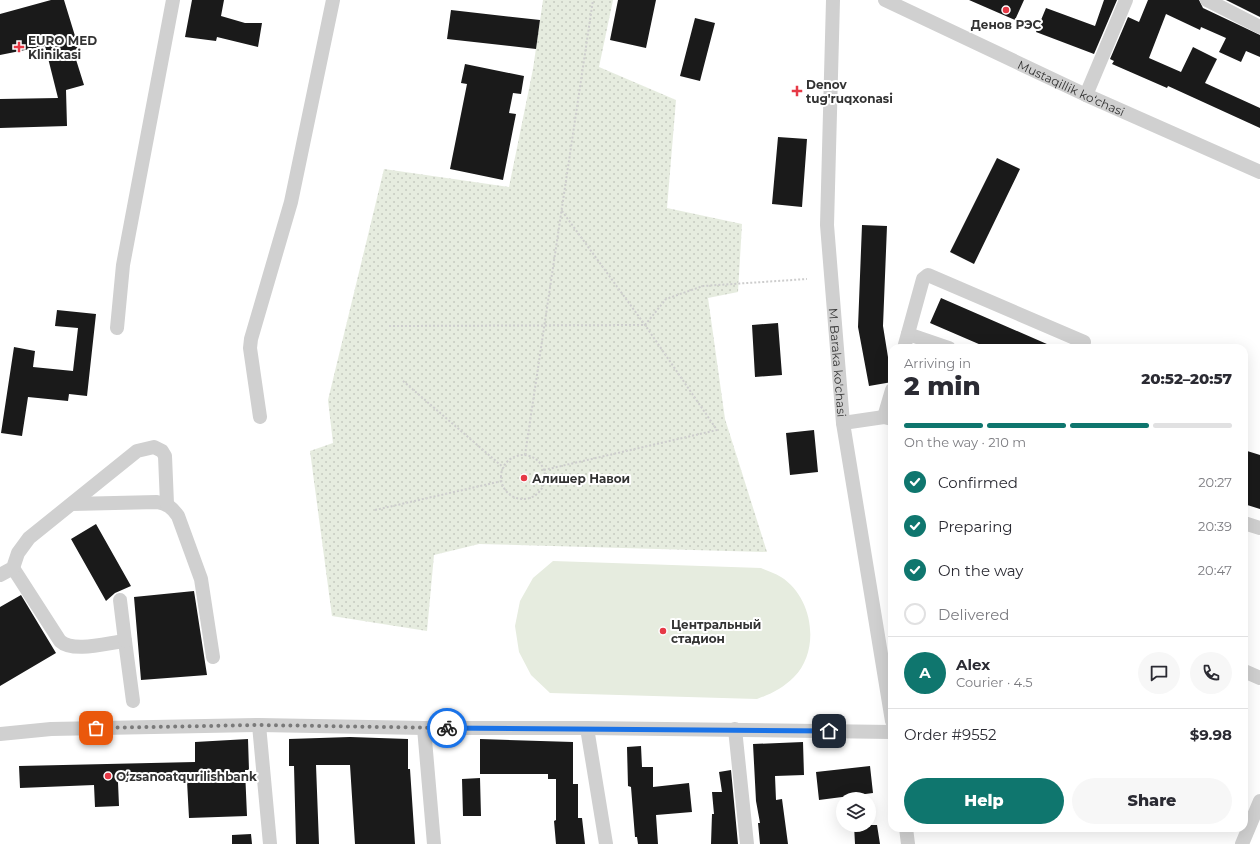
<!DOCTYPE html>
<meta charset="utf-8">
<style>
:root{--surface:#fff;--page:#f7f7f7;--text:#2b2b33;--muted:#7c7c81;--line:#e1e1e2;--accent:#0f766e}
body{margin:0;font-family:Montserrat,sans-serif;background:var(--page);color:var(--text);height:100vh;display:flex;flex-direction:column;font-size:15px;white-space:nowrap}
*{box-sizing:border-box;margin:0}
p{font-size:13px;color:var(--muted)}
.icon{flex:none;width:22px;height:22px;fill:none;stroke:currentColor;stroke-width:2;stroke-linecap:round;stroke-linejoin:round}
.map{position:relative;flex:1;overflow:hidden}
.side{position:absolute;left:888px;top:344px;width:360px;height:488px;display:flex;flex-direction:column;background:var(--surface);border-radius:12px;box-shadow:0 4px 16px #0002}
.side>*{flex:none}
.controls{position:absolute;left:836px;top:792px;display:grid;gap:8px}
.controls a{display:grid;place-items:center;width:40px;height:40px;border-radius:50%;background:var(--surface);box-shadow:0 4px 16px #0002;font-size:20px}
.pin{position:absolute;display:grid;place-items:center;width:34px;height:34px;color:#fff;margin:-17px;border-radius:8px;box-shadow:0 2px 6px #0006}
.courier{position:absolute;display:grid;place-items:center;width:40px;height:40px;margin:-20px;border:3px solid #1a73e8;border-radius:50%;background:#fff;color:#222;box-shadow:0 1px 5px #0007}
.headline em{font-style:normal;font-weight:800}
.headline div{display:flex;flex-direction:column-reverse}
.headline{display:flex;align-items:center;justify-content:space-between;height:68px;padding:0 16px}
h1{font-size:26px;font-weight:800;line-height:30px}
.bar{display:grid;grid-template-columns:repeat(4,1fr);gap:6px 4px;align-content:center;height:48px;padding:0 16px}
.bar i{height:5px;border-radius:3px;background:var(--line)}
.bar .selected{background:var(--accent)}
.bar p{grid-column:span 4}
.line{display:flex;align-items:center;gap:10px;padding:0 16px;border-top:1px solid var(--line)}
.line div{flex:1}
.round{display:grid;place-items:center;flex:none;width:42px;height:42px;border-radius:21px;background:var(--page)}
ol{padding:0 16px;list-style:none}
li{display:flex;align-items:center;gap:12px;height:44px}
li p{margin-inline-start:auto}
li .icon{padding:4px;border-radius:50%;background:var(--accent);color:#fff;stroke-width:4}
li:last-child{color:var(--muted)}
li i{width:22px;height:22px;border:2px solid var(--line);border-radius:50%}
.cta{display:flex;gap:8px;margin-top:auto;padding:8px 16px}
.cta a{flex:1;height:46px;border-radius:24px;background:var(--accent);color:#fff;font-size:16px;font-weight:800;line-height:46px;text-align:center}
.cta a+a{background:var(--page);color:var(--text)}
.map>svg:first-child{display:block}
.park{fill:url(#park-dots)}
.pitch{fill:#e6ecdf}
.building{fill:#1a1a1a}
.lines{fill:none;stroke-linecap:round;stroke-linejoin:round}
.path{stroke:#cdcdcd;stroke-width:2;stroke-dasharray:2 2;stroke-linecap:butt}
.minor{stroke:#d0d0d0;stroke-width:14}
.done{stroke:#7a7a7a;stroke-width:4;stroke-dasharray:0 7.2}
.route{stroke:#1a73e8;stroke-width:5}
.poi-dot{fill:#e63946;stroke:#fff;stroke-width:1.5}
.labels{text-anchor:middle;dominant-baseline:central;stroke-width:4;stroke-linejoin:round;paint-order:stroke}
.poi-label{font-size:12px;font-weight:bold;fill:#333;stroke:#fff;text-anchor:start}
.street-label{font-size:12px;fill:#333;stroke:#fff}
</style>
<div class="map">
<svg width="1260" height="844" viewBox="0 0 1260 844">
<defs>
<pattern id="park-dots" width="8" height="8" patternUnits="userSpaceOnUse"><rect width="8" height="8" fill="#e6ecdf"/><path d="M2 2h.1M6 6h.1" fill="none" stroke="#c6cbc0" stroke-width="1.8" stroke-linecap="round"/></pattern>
</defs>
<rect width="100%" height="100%" fill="#fff"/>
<!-- park -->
<path class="park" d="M543,0H613L599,67L676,100L667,208L742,224L738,292L708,298L725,419L767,552L479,544L434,555L427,631L332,616L310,451L333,443L328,400L384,169L509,187L533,69Z"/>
<!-- pitch -->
<path class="pitch" d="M553,561L761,568C768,571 775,573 781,577C813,597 821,650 794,677C783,688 771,694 757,699L550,693L531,675L519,652L515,626L520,601L533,578Z"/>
<!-- building -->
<path class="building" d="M51,0H64L79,49L73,50L84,85L66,90L67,126L0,128V99L58,98L45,46L0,55V14Z
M192,0H224L221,16L245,23H262L258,47L217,37L216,41L185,37Z
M618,0H656L646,48L610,40Z
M969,0H1024L1015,20Z
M1104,0H1117L1094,54L1036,32L1046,8L1095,26Z
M1148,0H1199L1203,8L1260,35V57L1246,51L1241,62L1219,52L1226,38L1201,27L1200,30L1166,14L1149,58L1181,72L1193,47L1217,59L1205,83L1260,108V128L1168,86L1167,88L1112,64L1114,61L1110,59L1128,17L1139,22Z
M1226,0H1260V17Z
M451,10L540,20L536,49L447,39Z
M695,18L715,23L700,81L680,76Z
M465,64L524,76L521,94L513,93L509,113L516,114L503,180L450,169L467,84L461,83Z
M778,137L807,139L802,207L772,204Z
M997,158L1020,169L974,264L950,252Z
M862,225L887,226L883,326L892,382L869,386L858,327Z
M941,298L1056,348H988L930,323Z
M57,310L96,314L87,396L69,394L68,401L28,397L22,436L1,433L14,347L35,351L33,367L73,371L78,328L55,326Z
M778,323L782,375L755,377L752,325Z
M814,430L818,472L790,475L786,433Z
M1244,450L1260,455V509L1244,504Z
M96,524L131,586L115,593L106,601L71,539Z
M194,591L207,675L141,680L134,597Z
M21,595L56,653L0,686V607Z
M350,737L408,739V769H410L415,844H355L350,765H316L319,844H296L294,766H289V739Z
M248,739L249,770H245L247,816L189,818L187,781L118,782L119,806L95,807L94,785L20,788L19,766L195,762V742Z
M480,739L573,742V784H578V818H582L585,844H556L554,821L556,820V779H548V774H480Z
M803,742L804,775L775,776L776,800L782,799L788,844H760L758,823H760L756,801L753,744Z
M641,746L642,767H653V787L689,783L692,812L656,815L658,844H638L637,837H635L631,787L628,786L627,747Z
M870,766L873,793L819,800L816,772Z
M731,770L738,844H711L712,814H714L712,792H722L719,772Z
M480,778L481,816H463L462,779Z
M854,825H877L880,844H855Z
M251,834L252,844H232V835Z"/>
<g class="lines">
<!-- path -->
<path class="path" d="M389,326L645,325L666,299L703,286L807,279
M403,381L504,468
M525,455L593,0
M501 477a22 22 0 1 1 44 0a22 22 0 1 1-44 0Z
M544,470L717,430L645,325L562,211
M375,510L502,481"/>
<!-- minor -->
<g class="minor">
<path id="s1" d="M833,0L827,225L843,423L892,721"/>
<path id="s2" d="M885,0L1086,95L1260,172"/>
<path d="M1207,0L1260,27"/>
<path d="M1086,95L1126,0"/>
<path d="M117,328L123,265L173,0"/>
<path d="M908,334L949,348"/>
<path d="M904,348L923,279L928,275L1084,342"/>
<path d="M260,417L250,348L251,339L291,202L333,0"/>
<path d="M884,417L892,390"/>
<path d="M843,423L884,417L892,419"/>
<path d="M72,504L157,502C167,504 172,507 178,516L201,579L213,657"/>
<path d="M1244,523L1260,528"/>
<path d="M13,568L60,641C73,653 107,643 125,641L133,701"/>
<path d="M0,575L13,568L18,553L29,538L137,451L154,447L162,451L165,456L167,504"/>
<path d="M120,600L125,641"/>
<path d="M1244,671L1260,678"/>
<path d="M259,725L270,844"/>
<path d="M424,728L434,844"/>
<path d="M587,728L606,844"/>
<path d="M735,729L747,844"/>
<path d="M0,734L51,729L259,725L424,728H587L892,732"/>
<path d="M906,828L908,844"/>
<path d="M1242,844L1260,801"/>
</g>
</g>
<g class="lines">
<!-- done -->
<path class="done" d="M96,728L259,725L447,728"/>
<!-- route -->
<path class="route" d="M447,728L829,731"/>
</g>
<!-- markers -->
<g class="poi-dot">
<circle cx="1006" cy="10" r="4"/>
<path d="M17 41h4v4h4v4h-4v4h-4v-4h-4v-4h4z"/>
<path d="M795 85h4v4h4v4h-4v4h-4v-4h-4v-4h4z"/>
<circle cx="524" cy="478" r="4"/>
<circle cx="663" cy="631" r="4"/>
<circle cx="108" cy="776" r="4"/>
</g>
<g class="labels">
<!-- poi labels -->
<g class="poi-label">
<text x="1006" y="24" text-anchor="middle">Денов РЭС</text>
<text x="28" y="40">EURO MED<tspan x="28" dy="14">Klinikasi</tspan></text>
<text x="806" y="84">Denov<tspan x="806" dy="14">tug'ruqxonasi</tspan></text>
<text x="532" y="478">Алишер Навои</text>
<text x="671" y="624">Центральный<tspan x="671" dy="14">стадион</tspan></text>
<text x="116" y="776">Oʻzsanoatqurilishbank</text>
</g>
<!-- street labels -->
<g class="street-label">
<text stroke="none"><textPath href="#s2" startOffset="206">Mustaqillik ko‘chasi</textPath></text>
<text stroke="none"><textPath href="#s1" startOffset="363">M. Baraka ko'chasi</textPath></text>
</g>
</g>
</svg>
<div class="controls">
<a><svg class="icon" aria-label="layers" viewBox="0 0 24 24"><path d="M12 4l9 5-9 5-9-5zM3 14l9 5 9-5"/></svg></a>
</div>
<div class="pin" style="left:96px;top:728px;background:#ea580c"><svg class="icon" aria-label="bag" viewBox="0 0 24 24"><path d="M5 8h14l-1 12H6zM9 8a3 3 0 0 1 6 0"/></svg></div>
<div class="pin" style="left:829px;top:731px;background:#1f2937"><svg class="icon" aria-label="home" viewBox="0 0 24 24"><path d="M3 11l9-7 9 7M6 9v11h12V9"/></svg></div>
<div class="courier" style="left:447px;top:728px"><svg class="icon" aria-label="bike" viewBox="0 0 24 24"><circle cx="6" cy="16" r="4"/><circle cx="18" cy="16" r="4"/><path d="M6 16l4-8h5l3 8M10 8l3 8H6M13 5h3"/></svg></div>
<section class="side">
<div class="headline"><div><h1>2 min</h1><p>Arriving in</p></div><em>20:52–20:57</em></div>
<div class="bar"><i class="selected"></i><i class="selected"></i><i class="selected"></i><i></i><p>On the way · 210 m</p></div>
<ol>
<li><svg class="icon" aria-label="check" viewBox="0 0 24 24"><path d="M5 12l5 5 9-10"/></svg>Confirmed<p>20:27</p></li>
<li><svg class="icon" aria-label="check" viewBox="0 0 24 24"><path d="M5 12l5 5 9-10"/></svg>Preparing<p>20:39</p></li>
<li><svg class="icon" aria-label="check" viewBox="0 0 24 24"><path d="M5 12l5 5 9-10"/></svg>On the way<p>20:47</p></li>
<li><i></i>Delivered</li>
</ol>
<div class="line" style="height:72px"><b class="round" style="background:var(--accent);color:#fff">A</b><div><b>Alex</b><p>Courier · 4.5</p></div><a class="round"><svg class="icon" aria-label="chat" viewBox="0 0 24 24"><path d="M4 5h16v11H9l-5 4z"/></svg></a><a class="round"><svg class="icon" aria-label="phone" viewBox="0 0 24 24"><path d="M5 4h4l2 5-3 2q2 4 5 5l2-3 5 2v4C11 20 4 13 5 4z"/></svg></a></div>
<div class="line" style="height:52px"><div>Order #9552</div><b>$9.98</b></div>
<div class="cta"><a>Help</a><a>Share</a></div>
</section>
</div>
